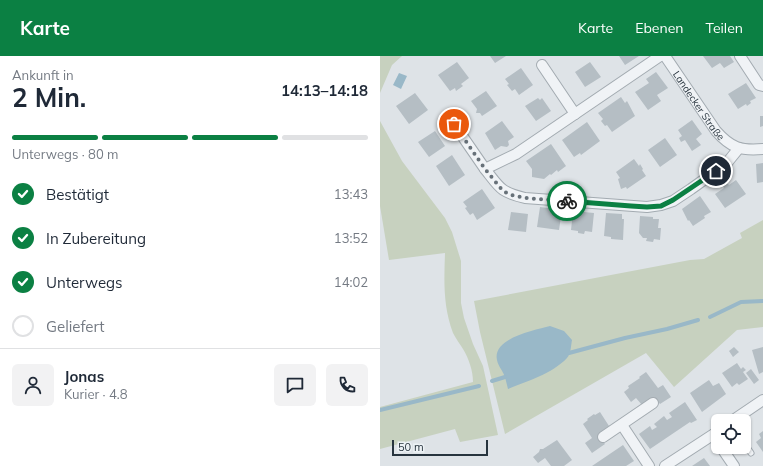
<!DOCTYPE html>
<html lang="de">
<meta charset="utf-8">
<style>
:root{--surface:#fff;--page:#f2f2f3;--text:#1f2937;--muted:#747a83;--line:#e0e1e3;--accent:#0b8043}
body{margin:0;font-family:Mulish,sans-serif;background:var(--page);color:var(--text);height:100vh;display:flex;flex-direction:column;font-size:15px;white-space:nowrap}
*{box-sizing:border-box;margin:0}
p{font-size:13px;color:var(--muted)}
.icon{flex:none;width:22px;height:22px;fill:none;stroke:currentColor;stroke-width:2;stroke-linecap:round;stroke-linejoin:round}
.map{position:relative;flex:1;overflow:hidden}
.panel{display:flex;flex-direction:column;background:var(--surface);width:380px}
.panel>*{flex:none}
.fabs{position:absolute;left:331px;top:358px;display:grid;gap:8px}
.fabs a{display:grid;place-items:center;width:40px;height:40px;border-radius:6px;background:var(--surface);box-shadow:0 1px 3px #0004;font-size:20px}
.scale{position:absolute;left:12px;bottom:10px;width:96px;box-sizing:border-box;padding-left:4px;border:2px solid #27343e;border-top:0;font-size:11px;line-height:14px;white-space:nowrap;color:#27343e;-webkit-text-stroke:3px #edf2f5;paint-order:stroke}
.pin{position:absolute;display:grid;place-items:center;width:34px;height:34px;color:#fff;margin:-17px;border:2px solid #fff;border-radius:50%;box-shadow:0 1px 4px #0007}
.courier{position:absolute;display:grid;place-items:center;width:40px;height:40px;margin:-20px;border:3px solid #0b8043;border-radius:50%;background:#fff;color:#222;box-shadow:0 1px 5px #0007}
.head em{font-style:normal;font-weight:700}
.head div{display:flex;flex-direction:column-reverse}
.head{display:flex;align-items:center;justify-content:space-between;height:68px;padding:0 12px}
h1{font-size:26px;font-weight:700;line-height:30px}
.bar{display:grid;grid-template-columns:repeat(4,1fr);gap:6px 4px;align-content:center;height:48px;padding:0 12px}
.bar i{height:5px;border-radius:3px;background:var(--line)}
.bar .active{background:var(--accent)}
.bar p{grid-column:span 4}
.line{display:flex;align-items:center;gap:10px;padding:0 12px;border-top:1px solid var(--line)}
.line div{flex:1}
.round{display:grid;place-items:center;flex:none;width:42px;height:42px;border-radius:6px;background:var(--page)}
ol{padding:0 12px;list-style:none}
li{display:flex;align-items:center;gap:12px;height:44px}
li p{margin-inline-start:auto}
li .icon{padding:4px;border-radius:50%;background:var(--accent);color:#fff;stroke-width:4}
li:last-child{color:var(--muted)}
li i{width:22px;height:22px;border:2px solid var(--line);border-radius:50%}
header{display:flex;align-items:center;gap:24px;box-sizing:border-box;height:56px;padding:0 20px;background:var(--accent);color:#fff}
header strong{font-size:19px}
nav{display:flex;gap:22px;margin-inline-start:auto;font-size:14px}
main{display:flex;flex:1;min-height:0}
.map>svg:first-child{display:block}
.green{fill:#c7d1bf}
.water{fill:#99b8c8}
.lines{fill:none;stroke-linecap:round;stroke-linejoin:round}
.stream{stroke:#99b8c8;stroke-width:4}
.building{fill:#b5bec4}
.service-casing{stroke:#a3abb1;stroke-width:7}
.minor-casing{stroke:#a3abb1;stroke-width:12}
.service{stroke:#f0f3f6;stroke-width:5}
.minor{stroke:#f0f3f6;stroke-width:10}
.done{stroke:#677179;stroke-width:4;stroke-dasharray:0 7.2}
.route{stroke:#0b8043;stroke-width:5}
.labels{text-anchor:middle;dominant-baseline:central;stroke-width:3.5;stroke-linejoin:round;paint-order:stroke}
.street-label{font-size:10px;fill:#27343e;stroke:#edf2f5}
</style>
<header>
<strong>Karte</strong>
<nav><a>Karte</a><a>Ebenen</a><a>Teilen</a></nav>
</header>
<main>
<section class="panel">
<div class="head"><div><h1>2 Min.</h1><p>Ankunft in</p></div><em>14:13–14:18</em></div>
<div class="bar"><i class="active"></i><i class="active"></i><i class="active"></i><i></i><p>Unterwegs · 80 m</p></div>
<ol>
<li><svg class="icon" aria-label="check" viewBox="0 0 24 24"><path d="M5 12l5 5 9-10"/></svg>Bestätigt<p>13:43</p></li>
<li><svg class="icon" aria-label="check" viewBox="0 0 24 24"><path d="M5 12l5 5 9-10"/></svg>In Zubereitung<p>13:52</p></li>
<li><svg class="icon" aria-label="check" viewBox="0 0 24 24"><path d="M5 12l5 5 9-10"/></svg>Unterwegs<p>14:02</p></li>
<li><i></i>Geliefert</li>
</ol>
<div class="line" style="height:72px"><a class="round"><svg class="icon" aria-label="person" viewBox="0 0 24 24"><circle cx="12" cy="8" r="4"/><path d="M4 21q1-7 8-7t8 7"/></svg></a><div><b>Jonas</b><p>Kurier · 4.8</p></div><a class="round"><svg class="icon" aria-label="chat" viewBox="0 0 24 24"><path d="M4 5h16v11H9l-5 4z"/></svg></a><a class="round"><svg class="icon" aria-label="phone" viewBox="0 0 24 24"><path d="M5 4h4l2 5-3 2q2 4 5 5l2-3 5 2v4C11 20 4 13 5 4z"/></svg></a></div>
</section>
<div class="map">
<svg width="383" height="410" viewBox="0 0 383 410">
<rect width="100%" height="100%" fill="#dee3e7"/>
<!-- green -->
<path class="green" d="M0,0H22L12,9L0,37Z
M0,65L22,105L65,162L72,176L81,205V247L84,262L93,288L103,310L118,379L80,386L75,373L0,393V351L93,326C93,315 89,303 83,293C80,288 76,283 73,277C63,250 64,226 65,197L9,204L0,150Z
M383,164V271L357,274L294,331L266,297L125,378L100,276L94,245L310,204L324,203L362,182L360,177Z"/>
<!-- water -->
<path class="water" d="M19,17L27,20L21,33L13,29Z
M170,270L184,275L192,284C191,289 191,298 187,302C172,318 147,325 128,333C127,329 126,325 125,321C123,315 118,310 117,304C112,282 155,274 170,270Z"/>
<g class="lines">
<!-- stream -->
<path class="stream" d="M330,261L361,246L383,245
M189,297L245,282L287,273L318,264
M112,325L125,321
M0,354L99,330"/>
</g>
<!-- building -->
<path class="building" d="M110,0H126L115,7Z
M239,0H259L245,9Z
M323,0H350L354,6L344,12L340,7L332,12Z
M77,6L89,22L81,28L83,30L76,35L75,32L70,35L58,19Z
M210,6L221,21L205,31L195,16Z
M141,12L153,29L139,39L135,33L132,35L127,29L129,28L125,23Z
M276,16L288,32L277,39L281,45L268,54L255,36L269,27L266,23Z
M366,27L376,42L370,45L371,47L367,50L366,48L358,53L348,38Z
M106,35L117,50L102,60L100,57H96L97,53L91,45Z
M35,37L48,54L29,68L16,50Z
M241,41L245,47L247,45L255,60L232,76L227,69L225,70L221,65L223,63L218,57Z
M158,42L160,44L162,42L171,55L156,65L145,50Z
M380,60H383V70L380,71Z
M312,64L322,78L316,83L321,89L312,95L305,84L301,86L299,82L302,80L298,74Z
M122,65L134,81L128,85L129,89L127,91L121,90L115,94L105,77Z
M207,66L220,85L201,99L200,97L194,101L182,84Z
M55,75L65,90L49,101L38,86Z
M285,82L297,99L280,111L268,94Z
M171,88L186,110L178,116L177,114L171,119L170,118L164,123L152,121V113L146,105Z
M72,99L85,119L69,130L56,110Z
M254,103L259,110L260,108L263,113L262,114L266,120L247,133L246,131L241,133L238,123L240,122L236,116Z
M383,107V126L377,127L376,108Z
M356,124L366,138L345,152L335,138L344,132L343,130L347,127L349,129Z
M102,133L115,152L97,164L93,157L90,159L85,152L87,151L83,146Z
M320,140L331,156L324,160L325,162L313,170L309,164L308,165L302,153Z
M160,151L182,154L179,174L157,171Z
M193,155L214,157L212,176L205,175L204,178L198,177V175L191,174Z
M131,156L148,158L146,176L128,174Z
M226,157L242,158V163H244L243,184L231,183V181L224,180Z
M260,160L273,161V163H279L278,172H281L280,184L274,183L273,186L266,185L267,182H263L259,177Z
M354,291L359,296L353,301L349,295Z
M383,291V316L379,318L372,294Z
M357,307L361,313L363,311L366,314L363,316L368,323L359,329L357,327L352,331L342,317Z
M371,313L379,324L374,328L366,317Z
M266,316L278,332L283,329L291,341L280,348L274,341L262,349L256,342L251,346L244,336L249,332L248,330L260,322L259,321Z
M329,324L333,330L339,327L346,338L322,356L310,337Z
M305,346L317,364L311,367L310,366L270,393L259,378L270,370L272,374L277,371L274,368L284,360L287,364L292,361L289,357Z
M220,356L229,370L218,378L225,388L212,397L205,387L212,382L203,368L208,364L207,363L214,358L215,359Z
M383,375V396L376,386L381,382L379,378Z
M177,384L192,404L184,410H171L165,402L158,407L153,401L159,396L160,393H163Z
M243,389L254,405L246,410H212Z
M324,402L330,410H312Z"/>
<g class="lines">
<!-- service casing -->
<g class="service-casing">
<path id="service" d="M364,387L371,397"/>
</g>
<!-- minor casing -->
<g class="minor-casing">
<g id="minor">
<path d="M280,0L136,98L105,113C120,132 120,136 145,142L267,151L281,149L293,145L311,133L346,108L359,92"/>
<path id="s1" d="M285,0L336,75C351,92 361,95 383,93"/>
<path d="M360,0L379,29L383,30"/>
<path d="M162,9L195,58"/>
<path d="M74,68L105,113"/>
<path d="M352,365L383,344"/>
<path d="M242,369L269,410"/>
<path d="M223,381L273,347"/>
<path d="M341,391L354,410"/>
<path d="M285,410L334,378"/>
</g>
</g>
<!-- service -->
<use href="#service" class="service"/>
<!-- minor -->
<use href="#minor" class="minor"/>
</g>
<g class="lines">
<!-- done -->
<path class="done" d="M74,68L105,113L123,135L131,139L145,142L187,145"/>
<!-- route -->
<path class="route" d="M187,145L251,150L267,151L281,150L293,144L336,115"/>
</g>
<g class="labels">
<!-- street labels -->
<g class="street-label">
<text stroke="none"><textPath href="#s1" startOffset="60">Landecker Straße</textPath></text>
</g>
</g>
</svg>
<div class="fabs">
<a><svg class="icon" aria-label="locate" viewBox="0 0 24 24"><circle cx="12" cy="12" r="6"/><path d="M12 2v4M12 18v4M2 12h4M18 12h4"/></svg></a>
</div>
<div class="scale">50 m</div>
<div class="pin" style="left:74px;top:68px;background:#ea580c"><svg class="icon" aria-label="bag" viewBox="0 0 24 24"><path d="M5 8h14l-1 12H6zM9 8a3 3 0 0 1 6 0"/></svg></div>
<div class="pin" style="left:336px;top:115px;background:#1f2937"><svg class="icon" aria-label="home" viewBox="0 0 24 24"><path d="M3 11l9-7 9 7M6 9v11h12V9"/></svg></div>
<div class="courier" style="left:187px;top:145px"><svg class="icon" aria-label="bike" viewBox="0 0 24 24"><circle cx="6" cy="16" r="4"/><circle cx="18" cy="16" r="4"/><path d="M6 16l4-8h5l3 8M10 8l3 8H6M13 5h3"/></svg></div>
</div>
</main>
